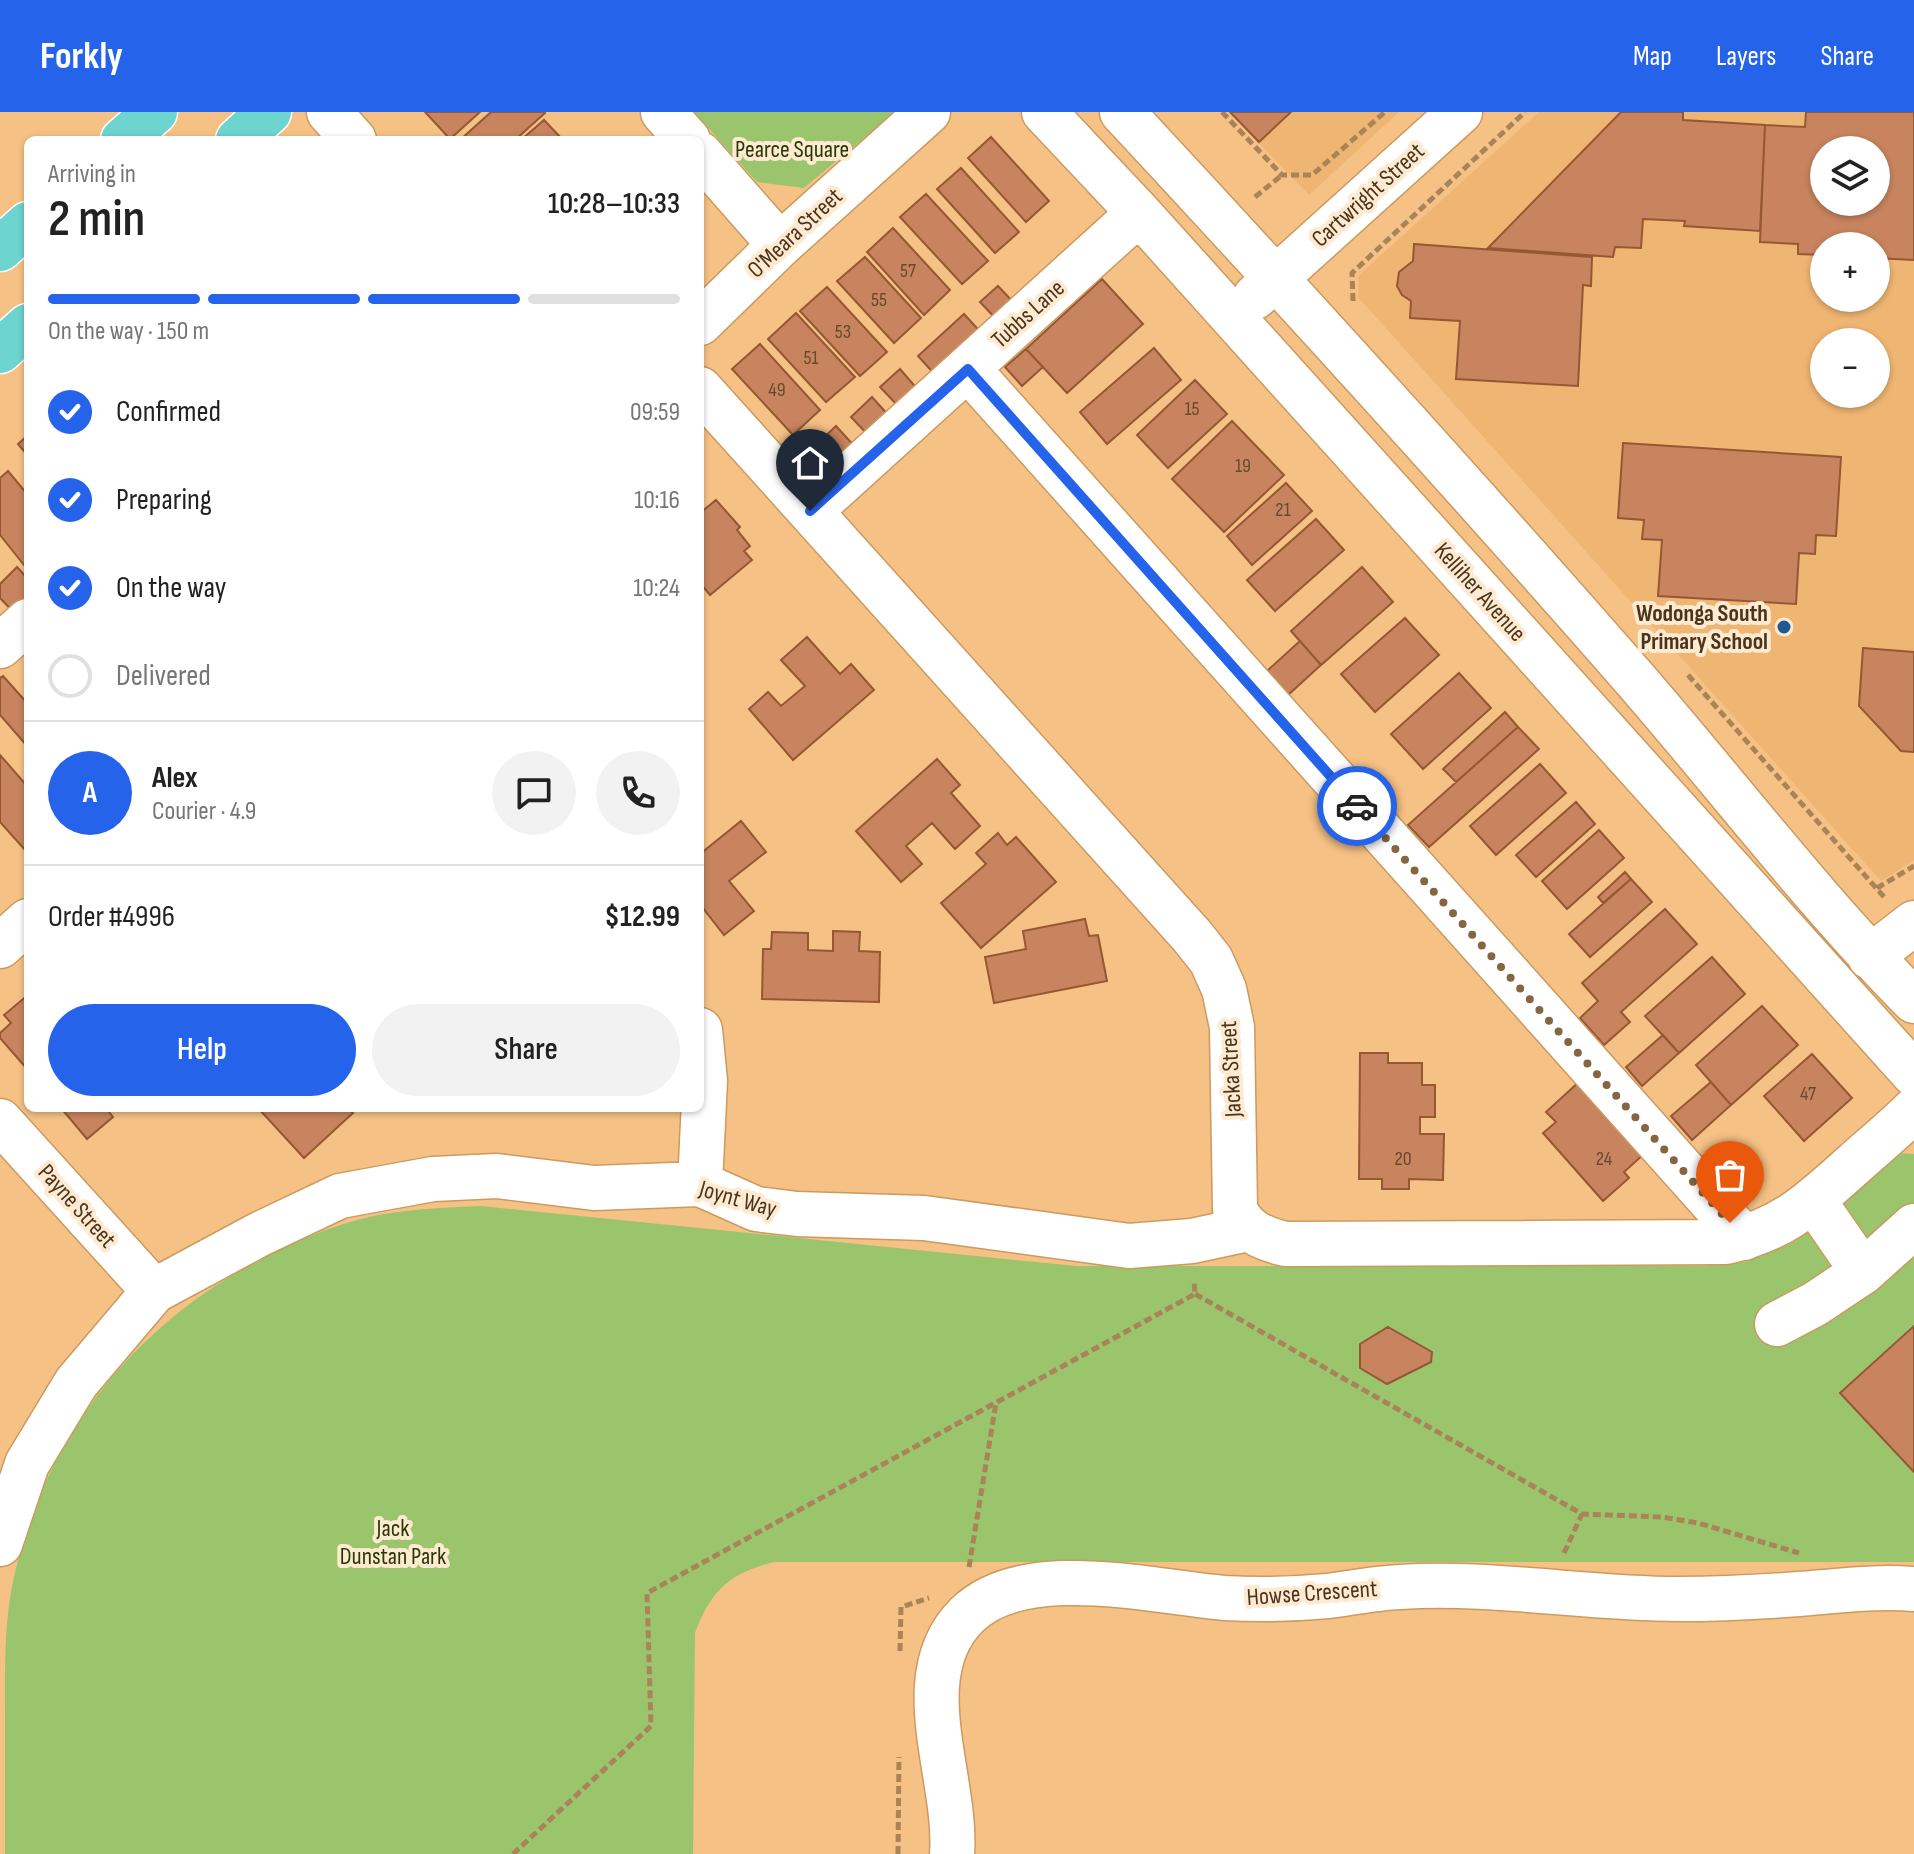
<!DOCTYPE html>
<meta charset="utf-8">
<style>
:root{--surface:#fff;--page:#f2f2f2;--text:#222;--muted:#767676;--line:#e0e0e0;--accent:#2563eb}
body{margin:0;font-family:"Sofia Sans Condensed",sans-serif;background:var(--page);color:var(--text);height:100vh;display:flex;flex-direction:column;font-size:30px;white-space:nowrap}
*{box-sizing:border-box;margin:0}
p{font-size:26px;color:var(--muted)}
.icon{flex:none;width:44px;height:44px;fill:none;stroke:currentColor;stroke-width:2;stroke-linecap:round;stroke-linejoin:round}
.map{position:relative;flex:1;overflow:hidden}
.side{position:absolute;left:24px;top:24px;width:680px;height:976px;display:flex;flex-direction:column;background:var(--surface);border-radius:12px;box-shadow:0 2px 6px #0004}
.side>*{flex:none}
.controls{position:absolute;left:1810px;top:24px;display:grid;gap:16px}
.controls a{display:grid;place-items:center;width:80px;height:80px;border-radius:50%;background:var(--surface);box-shadow:0 2px 6px #0004;font-size:40px}
.pin{position:absolute;display:grid;place-items:center;width:68px;height:68px;color:#fff;margin:-82px -34px;border-radius:50% 50% 50% 0;rotate:-45deg;box-shadow:0 0 8px #0007}
.pin .icon{rotate:45deg}
.courier{position:absolute;display:grid;place-items:center;width:80px;height:80px;margin:-40px;border:6px solid #2563eb;border-radius:50%;background:#fff;color:#222;box-shadow:0 2px 10px #0007}
.headline em{font-style:normal;font-weight:600}
.headline div{display:flex;flex-direction:column-reverse}
.headline{display:flex;align-items:center;justify-content:space-between;height:136px;padding:0 24px}
h1{font-size:52px;font-weight:600;line-height:60px}
.bar{display:grid;grid-template-columns:repeat(4,1fr);gap:12px 8px;align-content:center;height:96px;padding:0 24px}
.bar i{height:10px;border-radius:6px;background:var(--line)}
.bar .active{background:var(--accent)}
.bar p{grid-column:span 4}
.line{display:flex;align-items:center;gap:20px;padding:0 24px;border-top:2px solid var(--line)}
.line div{flex:1}
.round{display:grid;place-items:center;flex:none;width:84px;height:84px;border-radius:42px;background:var(--page)}
ol{padding:0 24px;list-style:none}
li{display:flex;align-items:center;gap:24px;height:88px}
li p{margin-inline-start:auto}
li .icon{padding:8px;border-radius:50%;background:var(--accent);color:#fff;stroke-width:4}
li:last-child{color:var(--muted)}
li i{width:44px;height:44px;border:4px solid var(--line);border-radius:50%}
.action{display:flex;gap:16px;margin-top:auto;padding:16px 24px}
.action a{flex:1;height:92px;border-radius:48px;background:var(--accent);color:#fff;font-size:32px;font-weight:600;line-height:92px;text-align:center}
.action a+a{background:var(--page);color:var(--text)}
header{display:flex;align-items:center;gap:48px;box-sizing:border-box;height:112px;padding:0 40px;background:var(--accent);color:#fff}
header strong{font-size:38px}
nav{display:flex;gap:44px;margin-inline-start:auto;font-size:28px}
.map>svg:first-child{display:block}
.built{fill:#efb572;fill-rule:evenodd}
.green{fill:#9bc56c}
.building{fill:#c7845f;stroke:#965733;stroke-width:2;fill-rule:evenodd}
.lines{fill:none;stroke-linecap:round;stroke-linejoin:round}
.minor-casing{stroke:#cc9a5f;stroke-width:47}
.major-casing{stroke:#fff;stroke-width:47}
.path{stroke:#aa8357;stroke-width:5;stroke-dasharray:8 4;stroke-linecap:butt}
.minor{stroke:#fff;stroke-width:44}
.major{stroke:#6ed4d0;stroke-width:44}
.done{stroke:#866641;stroke-width:8;stroke-dasharray:0 14.4}
.route{stroke:#2563eb;stroke-width:10}
.poi-dot{fill:#1f5b92;stroke:#fee9d1;stroke-width:3}
.labels{text-anchor:middle;dominant-baseline:central;stroke-width:8;stroke-linejoin:round;paint-order:stroke}
.number-label{font-size:20px;fill:#69492d}
.park-label{font-size:24px;fill:#253905;stroke:#fee9d1}
.street-label{font-size:24px;fill:#4a351c;stroke:#fee9d1}
.poi-label{font-size:24px;font-weight:bold;fill:#4a351c;stroke:#fee9d1;text-anchor:end}
</style>
<header>
<strong>Forkly</strong>
<nav><a>Map</a><a>Layers</a><a>Share</a></nav>
</header>
<div class="map">
<svg width="1914" height="1742" viewBox="0 0 1914 1742">
<rect width="100%" height="100%" fill="#f6c185"/>
<!-- built -->
<path class="built" d="M1229,0H1399L1309,83Z
M1539,0H1914V748L1881,769L1358,185L1359,163ZM1824,38H1876V90H1824ZM1824,134H1876V186H1824ZM1824,230H1876V282H1824Z"/>
<!-- green -->
<path class="green" d="M694,0H895L804,76L757,70Z
M1897,1041L1914,1042V1450H774C730,1461 711,1478 695,1521L693,1742H5C5,1695 5,1649 5,1602C5,1558 4,1513 13,1469C45,1324 134,1212 265,1145C302,1126 343,1109 384,1102C416,1097 449,1095 481,1094L1076,1154H1703L1745,1150L1794,1130Z"/>
<!-- building -->
<path class="building" d="M425,0H480L450,27Z
M491,0H544L545,1L515,28H460Z
M1230,0H1291L1259,30Z
M1621,0H1683V8L1765,13L1760,119L1684,114L1685,109L1643,107L1641,136L1615,135L1613,145L1488,136Z
M1806,0H1914V148L1876,146V134H1824V143L1798,142V132L1760,130L1765,13L1805,15ZM1824,38H1876V90H1824Z
M544,8L563,28H521Z
M991,25L1049,89L1026,110L968,46Z
M961,56L1019,120L995,141L937,77Z
M926,82L988,149L962,172L900,105Z
M893,116L950,178L924,203L867,140Z
M1414,132L1592,145L1591,174L1583,173L1578,274L1456,267L1460,209L1410,206L1411,189L1402,183L1397,174L1399,160L1413,149Z
M865,145L921,206L894,231L837,169Z
M1102,167L1143,212L1067,281L1026,237Z
M998,174L1016,193L998,209L980,190Z
M827,175L887,240L860,264L800,199Z
M796,201L855,265L826,290L768,227Z
M964,202L985,225L939,267L918,244Z
M760,232L820,298L793,323L732,257Z
M1154,236L1181,268L1107,332L1080,300Z
M1026,237L1043,255L1022,274L1005,255Z
M900,257L919,279L901,297L880,275Z
M1195,268L1227,302L1168,356L1137,323Z
M872,285L890,305L869,324L851,305Z
M1232,309L1284,363L1224,420L1172,367Z
M836,314L857,337L838,355L817,332Z
M28,323V344L18,332Z
M1623,331L1841,345L1836,424L1816,423L1815,442L1799,441L1796,492L1658,484L1662,428L1642,427L1644,408L1618,406Z
M8,359L28,383V458L0,423V366Z
M1286,371L1312,399L1252,453L1227,424Z
M716,388L740,415L737,418L750,434L744,439L752,448L710,483L700,471V401Z
M1316,407L1344,438L1275,499L1247,468Z
M17,455L28,467V493L17,504L0,486V472Z
M1362,455L1393,490L1321,553L1291,519Z
M1405,506L1439,543L1375,600L1341,562Z
M807,525L840,562L851,552L874,578L793,648L749,597L768,580L781,594L805,574L781,548Z
M1300,529L1321,553L1288,583L1267,559Z
M1863,536L1914,540V640L1901,639L1859,594Z
M1459,561L1491,596L1423,657L1391,622Z
M3,564L28,592V635L0,603V566Z
M1505,600L1518,615L1456,670L1443,657Z
M1518,615L1539,637L1429,735L1408,713Z
M0,643L28,675V736L25,738L0,710Z
M937,647L960,673L951,681L980,714L955,737L932,711L906,734L922,752L901,770L856,719Z
M1540,652L1566,681L1496,743L1470,714Z
M1576,690L1595,712L1536,765L1516,743Z
M741,709L766,740L729,769L754,799L724,823L702,795L700,796V742Z
M1599,718L1624,746L1567,797L1542,769Z
M998,721L1007,733L1016,725L1056,770L981,836L941,791L986,752L976,741Z
M1625,760L1631,767L1603,791L1598,785Z
M1631,767L1652,790L1590,845L1569,822Z
M1665,797L1697,832L1621,900L1630,910L1604,933L1580,906L1598,889L1582,871Z
M1085,807L1089,824L1098,823L1107,869L994,891L985,845L1026,837L1023,819Z
M833,819L860,820L859,839L880,840L879,890L762,887L763,837H771L772,820L808,821V838L833,839Z
M1712,845L1745,882L1679,941L1645,904Z
M28,883V958L0,926V921L11,911L4,903Z
M1762,894L1798,933L1731,993L1696,953Z
M1663,923L1679,941L1642,974L1626,955Z
M1360,941H1388V951H1422V973H1435V1005H1420V1022H1444L1443,1068L1409,1067V1077H1382V1067H1359Z
M1812,942L1852,986L1804,1029L1764,984Z
M1580,969L1645,1041L1624,1060L1629,1066L1603,1089L1543,1021L1556,1010L1546,1000Z
M1711,970L1731,993L1692,1028L1671,1004Z
M61,996H106L113,1005L87,1027Z
M258,996H348L353,1001L304,1046Z
M1914,1214V1360L1840,1281Z
M1388,1215L1432,1240L1431,1250L1387,1272L1360,1256V1232Z"/>
<g class="lines">
<!-- minor casing -->
<g class="minor-casing">
<path id="minor" d="M329,0L354,28
M663,0L688,28
M1044,0L1139,101L1914,962
M1122,0C1295,186 1466,374 1633,565C1727,673 1814,788 1914,889
M700,42L780,133
M1255,185L1460,0
M700,211L780,133L928,0
M968,257L1744,1126
M700,277L1192,824L1211,848L1224,877L1232,915L1235,1098C1246,1120 1262,1126 1285,1132L1726,1130C1784,1118 1811,1090 1853,1053C1874,1034 1895,1017 1914,998
M810,399L1139,101
M0,534L28,509
M0,834L28,809
M1870,845L1914,811
M700,918L705,969L700,1072
M0,1009L154,1179
M1863,1160L1914,1114
M1777,1212L1815,1192L1863,1160L1814,1089
M0,1432L27,1352L76,1271L154,1179L258,1123L340,1084L433,1067L497,1064L594,1076L700,1072L756,1097L797,1102L924,1106L1129,1134L1192,1129L1248,1117
M952,1742C958,1667 905,1564 967,1503C1024,1447 1153,1480 1225,1486C1258,1488 1294,1487 1328,1484C1352,1481 1376,1476 1400,1475C1493,1469 1585,1487 1678,1487C1718,1487 1759,1485 1799,1482C1837,1479 1876,1474 1914,1477"/>
</g>
<!-- major casing -->
<g class="major-casing">
<path id="major" d="M123,28L155,0
M238,28L269,0
M0,137L28,112
M0,239L28,214"/>
</g>
<!-- path -->
<path class="path" d="M1222,0L1282,63H1312L1385,0
M1255,85L1282,63
M1353,189L1352,161L1525,0
M1688,563L1885,786
M1877,776L1914,754
M1195,1182L1582,1402L1662,1405L1698,1411L1799,1441
M1564,1441L1582,1402
M969,1455L996,1291
M900,1539L901,1495L929,1486
M513,1742L651,1614L647,1481L1195,1182L1194,1168
M898,1742L899,1645"/>
<!-- minor -->
<use href="#minor" class="minor"/>
<!-- major -->
<use href="#major" class="major"/>
</g>
<g class="lines">
<!-- done -->
<path class="done" d="M1357,694L1730,1111"/>
<!-- route -->
<path class="route" d="M810,399L968,257L1357,694"/>
</g>
<!-- markers -->
<circle class="poi-dot" cx="1784" cy="515" r="8"/>
<g class="labels">
<!-- number labels -->
<g class="number-label">
<text x="908" y="159">57</text>
<text x="879" y="188">55</text>
<text x="843" y="220">53</text>
<text x="811" y="246">51</text>
<text x="777" y="278">49</text>
<text x="1192" y="297">15</text>
<text x="1243" y="354">19</text>
<text x="1283" y="398">21</text>
<text x="1808" y="982">47</text>
<text x="1403" y="1047">20</text>
<text x="1604" y="1047">24</text>
</g>
<!-- park labels -->
<g class="park-label">
<text x="792" y="37">Pearce Square</text>
<text x="393" y="1416">Jack<tspan x="393" dy="28">Dunstan Park</tspan></text>
</g>
<!-- street labels -->
<g class="street-label">
<text transform="translate(1368 83) rotate(-42)">Cartwright Street</text>
<text transform="translate(795 121) rotate(-43)">O'Meara Street</text>
<text transform="translate(1028 202) rotate(-42)">Tubbs Lane</text>
<text transform="translate(1480 480) rotate(48)">Kelliher Avenue</text>
<text transform="translate(1231 957) rotate(-93)">Jacka Street</text>
<text transform="translate(738 1087) rotate(16)">Joynt Way</text>
<text transform="translate(77 1094) rotate(48)">Payne Street</text>
<text transform="translate(1312 1481) rotate(-4)">Howse Crescent</text>
</g>
<!-- poi labels -->
<g class="poi-label">
<text x="1768" y="501">Wodonga South<tspan x="1768" dy="28">Primary School</tspan></text>
</g>
</g>
</svg>
<div class="controls">
<a><svg class="icon" aria-label="layers" viewBox="0 0 24 24"><path d="M12 4l9 5-9 5-9-5zM3 14l9 5 9-5"/></svg></a>
<a>+</a>
<a>−</a>
</div>
<div class="pin" style="left:1730px;top:1111px;background:#ea580c"><svg class="icon" aria-label="bag" viewBox="0 0 24 24"><path d="M5 8h14l-1 12H6zM9 8a3 3 0 0 1 6 0"/></svg></div>
<div class="pin" style="left:810px;top:399px;background:#1f2937"><svg class="icon" aria-label="home" viewBox="0 0 24 24"><path d="M3 11l9-7 9 7M6 9v11h12V9"/></svg></div>
<div class="courier" style="left:1357px;top:694px"><svg class="icon" aria-label="car" viewBox="0 0 24 24"><path d="M5 17H2v-5l4-1 3-4h7l3 4 3 1v5h-3M9 17h6M6 11h13"/><circle cx="7" cy="17" r="2"/><circle cx="17" cy="17" r="2"/></svg></div>
<section class="side">
<div class="headline"><div><h1>2 min</h1><p>Arriving in</p></div><em>10:28–10:33</em></div>
<div class="bar"><i class="active"></i><i class="active"></i><i class="active"></i><i></i><p>On the way · 150 m</p></div>
<ol>
<li><svg class="icon" aria-label="check" viewBox="0 0 24 24"><path d="M5 12l5 5 9-10"/></svg>Confirmed<p>09:59</p></li>
<li><svg class="icon" aria-label="check" viewBox="0 0 24 24"><path d="M5 12l5 5 9-10"/></svg>Preparing<p>10:16</p></li>
<li><svg class="icon" aria-label="check" viewBox="0 0 24 24"><path d="M5 12l5 5 9-10"/></svg>On the way<p>10:24</p></li>
<li><i></i>Delivered</li>
</ol>
<div class="line" style="height:144px"><b class="round" style="background:var(--accent);color:#fff">A</b><div><b>Alex</b><p>Courier · 4.9</p></div><a class="round"><svg class="icon" aria-label="chat" viewBox="0 0 24 24"><path d="M4 5h16v11H9l-5 4z"/></svg></a><a class="round"><svg class="icon" aria-label="phone" viewBox="0 0 24 24"><path d="M5 4h4l2 5-3 2q2 4 5 5l2-3 5 2v4C11 20 4 13 5 4z"/></svg></a></div>
<div class="line" style="height:104px"><div>Order #4996</div><b>$12.99</b></div>
<div class="action"><a>Help</a><a>Share</a></div>
</section>
</div>
